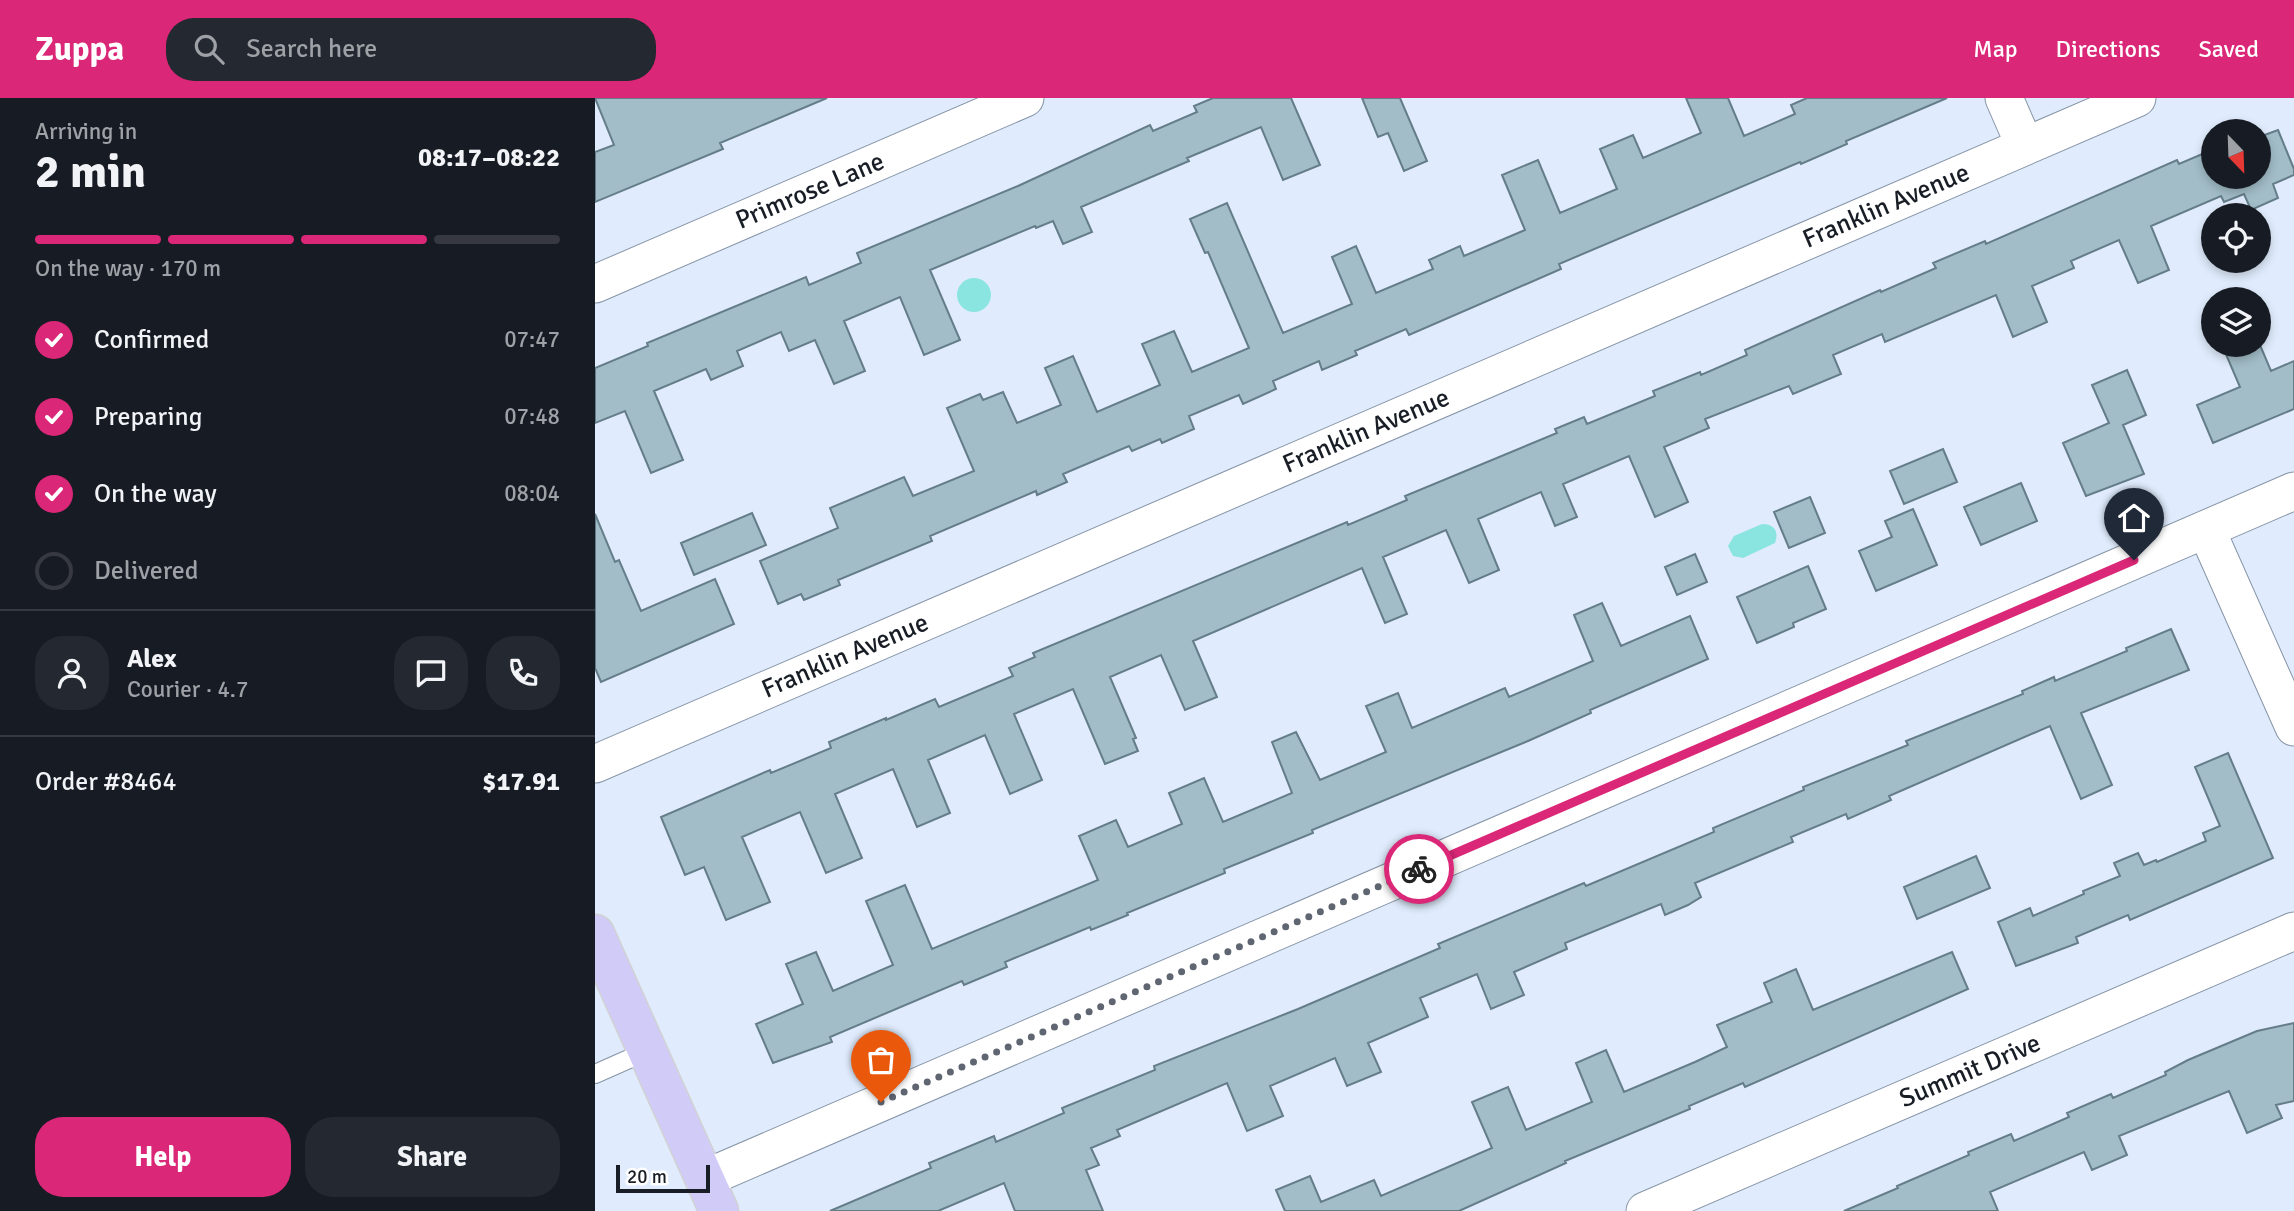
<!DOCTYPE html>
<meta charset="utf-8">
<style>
:root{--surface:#171b24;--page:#242831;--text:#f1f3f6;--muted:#9ea1a6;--line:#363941;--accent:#db2777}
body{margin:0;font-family:Signika,sans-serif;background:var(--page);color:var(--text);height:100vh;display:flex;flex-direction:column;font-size:26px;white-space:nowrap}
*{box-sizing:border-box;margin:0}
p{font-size:23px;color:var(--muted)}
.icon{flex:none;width:38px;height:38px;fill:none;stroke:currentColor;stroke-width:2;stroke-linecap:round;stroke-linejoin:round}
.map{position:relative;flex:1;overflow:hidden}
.details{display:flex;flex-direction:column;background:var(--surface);width:595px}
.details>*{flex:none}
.needle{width:46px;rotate:157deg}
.controls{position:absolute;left:1606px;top:21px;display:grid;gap:14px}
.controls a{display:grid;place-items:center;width:70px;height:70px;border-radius:50%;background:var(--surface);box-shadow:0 4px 10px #0003;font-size:35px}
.scale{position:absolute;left:21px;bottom:18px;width:94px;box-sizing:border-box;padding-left:7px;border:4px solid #191e26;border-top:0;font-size:19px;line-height:24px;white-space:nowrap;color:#191e26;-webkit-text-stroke:5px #fff;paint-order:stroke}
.pin{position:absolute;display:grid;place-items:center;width:60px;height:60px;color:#fff;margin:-72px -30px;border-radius:50% 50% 50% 0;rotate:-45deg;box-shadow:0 0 7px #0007}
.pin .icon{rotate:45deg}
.courier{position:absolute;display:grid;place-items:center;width:70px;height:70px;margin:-35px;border:5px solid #db2777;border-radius:50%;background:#fff;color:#222;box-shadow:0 2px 9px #0007}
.headline em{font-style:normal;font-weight:700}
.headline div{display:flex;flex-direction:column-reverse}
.headline{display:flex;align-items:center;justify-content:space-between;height:119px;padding:0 35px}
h1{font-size:46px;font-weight:700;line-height:52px}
.bar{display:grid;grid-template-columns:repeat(4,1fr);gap:10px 7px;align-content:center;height:84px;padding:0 35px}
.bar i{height:9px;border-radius:5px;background:var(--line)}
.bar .current{background:var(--accent)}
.bar p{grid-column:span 4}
.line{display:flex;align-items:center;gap:18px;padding:0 35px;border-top:2px solid var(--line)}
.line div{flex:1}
.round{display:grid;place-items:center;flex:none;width:74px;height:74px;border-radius:28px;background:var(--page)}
ol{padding:0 35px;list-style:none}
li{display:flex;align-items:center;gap:21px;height:77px}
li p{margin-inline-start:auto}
li .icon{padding:7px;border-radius:50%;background:var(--accent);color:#fff;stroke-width:4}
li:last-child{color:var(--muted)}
li i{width:38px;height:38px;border:4px solid var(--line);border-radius:50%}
.action{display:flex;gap:14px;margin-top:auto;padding:14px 35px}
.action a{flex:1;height:80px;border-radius:28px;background:var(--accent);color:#fff;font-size:28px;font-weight:700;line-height:80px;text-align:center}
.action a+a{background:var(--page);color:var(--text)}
header{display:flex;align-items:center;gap:42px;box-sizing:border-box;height:98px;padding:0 35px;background:var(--accent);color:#fff}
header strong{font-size:33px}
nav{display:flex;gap:38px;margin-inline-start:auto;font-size:24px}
.search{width:490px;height:63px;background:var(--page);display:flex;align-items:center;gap:18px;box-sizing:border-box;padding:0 24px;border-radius:28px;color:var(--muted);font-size:26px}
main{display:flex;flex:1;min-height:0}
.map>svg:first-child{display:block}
.water{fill:#8ae5e1}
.building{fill:#a2bdc8;stroke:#647d88;stroke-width:2}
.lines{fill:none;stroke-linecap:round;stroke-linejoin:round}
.service-casing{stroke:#8795a8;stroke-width:20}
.minor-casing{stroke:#8795a8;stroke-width:39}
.primary-casing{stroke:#d1d2d4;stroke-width:41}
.service{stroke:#fff;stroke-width:18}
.minor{stroke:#fff;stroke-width:37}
.primary{stroke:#d1cbf8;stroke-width:38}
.done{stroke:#5f6671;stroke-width:7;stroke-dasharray:0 12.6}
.route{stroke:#db2777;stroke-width:9}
.labels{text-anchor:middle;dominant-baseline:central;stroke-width:5;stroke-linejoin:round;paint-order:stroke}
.street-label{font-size:26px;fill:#191e26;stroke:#fff}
</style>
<header>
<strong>Zuppa</strong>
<div class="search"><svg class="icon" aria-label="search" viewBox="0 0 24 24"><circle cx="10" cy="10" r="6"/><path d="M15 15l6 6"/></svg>Search here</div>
<nav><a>Map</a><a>Directions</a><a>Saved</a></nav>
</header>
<main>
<section class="details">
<div class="headline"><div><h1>2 min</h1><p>Arriving in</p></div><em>08:17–08:22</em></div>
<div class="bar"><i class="current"></i><i class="current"></i><i class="current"></i><i></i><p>On the way · 170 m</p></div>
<ol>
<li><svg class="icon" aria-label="check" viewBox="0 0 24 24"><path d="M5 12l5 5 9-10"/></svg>Confirmed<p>07:47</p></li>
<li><svg class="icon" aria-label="check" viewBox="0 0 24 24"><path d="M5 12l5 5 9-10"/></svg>Preparing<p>07:48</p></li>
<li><svg class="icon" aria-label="check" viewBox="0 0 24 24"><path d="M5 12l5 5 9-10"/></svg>On the way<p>08:04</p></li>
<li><i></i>Delivered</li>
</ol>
<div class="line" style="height:126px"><a class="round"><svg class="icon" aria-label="person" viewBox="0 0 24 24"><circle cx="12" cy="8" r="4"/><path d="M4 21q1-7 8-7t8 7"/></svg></a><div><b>Alex</b><p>Courier · 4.7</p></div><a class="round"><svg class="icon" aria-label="chat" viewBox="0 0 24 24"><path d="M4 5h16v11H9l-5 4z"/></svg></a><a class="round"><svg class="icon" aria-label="phone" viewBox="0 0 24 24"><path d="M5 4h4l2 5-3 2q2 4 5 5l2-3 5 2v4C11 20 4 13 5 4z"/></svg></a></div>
<div class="line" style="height:91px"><div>Order #8464</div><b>$17.91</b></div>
<div class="action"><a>Help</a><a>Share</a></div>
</section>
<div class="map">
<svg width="1699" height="1113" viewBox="0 0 1699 1113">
<rect width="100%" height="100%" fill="#e0ecfd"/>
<!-- water -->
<path class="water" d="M362 197a17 17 0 1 1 34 0a17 17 0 1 1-34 0Z
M1167,426C1180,426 1184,434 1180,445L1148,460L1138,458L1133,448L1139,438Z"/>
<!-- building -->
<path class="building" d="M0,0H232L125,45L128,51L0,104V54L19,47Z
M618,0H696L725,67L688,82L666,29L592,60L594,63L486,109L497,134L468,146L458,123L441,130L440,128L335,172L365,242L329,257L305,199L249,223L270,273L239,286L220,242L194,253L186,234L142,253L148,268L116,282L111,271L59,293L88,362L56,375L30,313L0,325V270L53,248L52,245L211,179L214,187L266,165L262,155L423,88L555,27L558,33L602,14L599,8Z
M767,0H805L832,63L809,73L793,35L783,39Z
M1091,0H1133L1149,38L1200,16L1196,7L1212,0H1352L1251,43L1252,46L1206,66L1205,64L964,166L966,171L814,237L811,231L760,253L762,257L727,272L724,263L678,283L681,291L648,306L644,297L594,318L599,331L567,345L565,341L537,353L534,348L468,376L472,384L442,397L441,393L335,438L337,443L243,482L245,487L209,502L206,496L183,506L165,463L243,430L235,410L309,379L318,398L379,373L352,310L385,296L388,302L408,294L422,325L466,307L450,270L478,258L502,314L565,287L547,246L579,233L597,274L654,250L613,154L610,155L595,121L632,105L688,235L757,206L737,159L761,148L781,195L838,171L834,162L865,148L869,158L930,132L907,77L943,62L965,115L1022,91L1005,51L1038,37L1048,60L1106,35Z
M1683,32L1699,71V77L1678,86L1683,100L1656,112L1649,96L1629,104L1626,98L1556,128L1574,172L1543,185L1524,142L1476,163L1479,170L1437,188L1452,224L1418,239L1401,197L1290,244L1287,236L1238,257L1246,276L1198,296L1194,288L1110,321L1114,330L1069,349L1093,404L1060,419L1034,358L968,386L982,419L960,428L946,394L883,421L904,472L874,485L851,432L788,459L812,516L790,525L767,470L598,543L622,599L590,612L566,557L515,579L541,640L538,641L543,653L510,666L478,591L419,616L447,682L415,696L390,637L333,662L355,715L322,729L298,671L240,696L267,760L231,775L205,714L147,739L175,804L131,822L109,769L90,777L66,719L175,672L176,675L236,650L234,644L291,620V622L340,601L344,609L418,578L414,570L440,559L438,555L752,424L753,427L812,402L810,398L962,335L960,331L989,319L992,326L1060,298L1058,293L1105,274L1106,277L1152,257L1150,252L1285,192L1286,194L1341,170L1338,165L1390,143L1391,146L1582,62L1584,66L1619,51V79H1664V39Z
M1627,247H1665L1676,273L1699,263V311L1618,345L1602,307L1645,289Z
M1532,272L1551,317L1528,327L1549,376L1491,398L1468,345L1514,325L1497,287Z
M1348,351L1362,384L1309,406L1295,373Z
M1426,385L1442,423L1386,447L1369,409Z
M1215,399L1230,435L1194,450L1179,414Z
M1318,411L1342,467L1281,493L1264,453L1297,439L1290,423Z
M157,415L171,447L99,477L86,445Z
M0,416L20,464L24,462L46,513L120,481L139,526L6,584L0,570Z
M1100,456L1112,484L1082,497L1070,469Z
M1213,468L1231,511L1198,525L1199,529L1162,545L1142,499Z
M1007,505L1026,548L1095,518L1113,561L995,612L996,615L933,643L717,732L718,735L629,771L630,775L532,815L533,817L496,832L495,829L466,841L410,864L412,869L369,887L367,883L235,939L237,944L178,965L161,926L208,906L191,866L221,854L238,893L298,867L271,803L310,787L337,851L503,782L484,738L521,722L533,749L587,726L574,695L609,680L628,724L697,695L677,644L701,634L725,682L791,654L771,608L803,595L817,630L910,590L914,599L998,563L979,517Z
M1576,531L1594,572L1486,615L1517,687L1486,701L1455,628L1294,698L1296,702L1253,721L1251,716L1196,739L1198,744L1100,785L1106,799L1093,807L1070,817L1066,806L970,845L972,851L919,874L929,897L896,911L882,876L825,900L833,919L773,945L786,974L752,988L740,960L675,988L688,1018L652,1033L632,985L522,1032L525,1038L496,1050L504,1067L491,1072L508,1113H420L409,1085L343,1113H235L336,1070L334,1065L399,1038L401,1044L469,1015L467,1010L560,972L559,968L703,911L845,850L843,846L989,785L991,788L1119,734L1118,730L1209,692L1208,689L1313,647L1311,643L1428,596L1427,593L1459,579L1460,583L1532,553L1531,550Z
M1633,655L1678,760L1535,822L1533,817L1481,839L1483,845L1421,868L1403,824L1435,810L1438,818L1489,796L1488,793L1525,778L1519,765L1543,755L1549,767L1561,762L1562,764L1611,743L1608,735L1625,728L1600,669Z
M1381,758L1395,790L1322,821L1309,789Z
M1357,854L1373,891L1150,989L1148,985L1094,1008L1095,1011L970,1063L971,1065L864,1113H690L681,1092L715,1078L726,1104L779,1082L786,1098L897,1050L877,1004L913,989L931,1032L997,1004L981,965L1011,952L1029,994L1100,964L1132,949L1122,927L1177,904L1169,885L1201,871L1218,912Z
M1699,925V1003L1681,1007L1687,1020L1652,1035L1634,993L1524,1038L1532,1057L1497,1072L1489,1054L1395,1094L1403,1113H1249L1303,1090L1302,1088L1374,1057L1373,1054L1416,1036L1419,1043L1474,1019L1472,1015L1516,996L1518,1000L1571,977L1570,974L1593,962L1662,933Z"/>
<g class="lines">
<!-- service casing -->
<g class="service-casing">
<path id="service" d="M0,976L52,953"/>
</g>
<!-- minor casing -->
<g class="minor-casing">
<path id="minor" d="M1409,0L1430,48
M0,186L430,0
M1611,431L1699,629
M0,666L1542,0
M109,1081L1699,393
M1050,1113L1699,833"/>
</g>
<!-- primary casing -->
<g class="primary-casing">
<path id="primary" d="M0,836L124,1113"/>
</g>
<!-- service -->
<use href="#service" class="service"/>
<!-- minor -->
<use href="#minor" class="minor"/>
<!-- primary -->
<use href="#primary" class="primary"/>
</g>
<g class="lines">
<!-- done -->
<path class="done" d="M286,1004L824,771"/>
<!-- route -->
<path class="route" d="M824,771L1539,462"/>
</g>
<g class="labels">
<!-- street labels -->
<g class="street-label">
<text transform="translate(215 93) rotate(-23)">Primrose Lane</text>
<text transform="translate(1291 108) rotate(-23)">Franklin Avenue</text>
<text transform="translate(771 333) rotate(-23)">Franklin Avenue</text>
<text transform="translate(250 558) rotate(-23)">Franklin Avenue</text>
<text transform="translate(1375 973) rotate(-23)">Summit Drive</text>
</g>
</g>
</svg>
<div class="controls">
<a><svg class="needle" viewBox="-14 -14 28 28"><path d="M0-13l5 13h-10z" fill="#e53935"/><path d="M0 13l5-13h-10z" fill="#9ea1a6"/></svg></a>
<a><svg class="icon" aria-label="locate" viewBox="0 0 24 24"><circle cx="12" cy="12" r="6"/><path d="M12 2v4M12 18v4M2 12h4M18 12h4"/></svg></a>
<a><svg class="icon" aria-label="layers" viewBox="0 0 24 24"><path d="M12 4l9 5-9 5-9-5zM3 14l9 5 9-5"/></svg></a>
</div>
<div class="scale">20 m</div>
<div class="pin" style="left:286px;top:1004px;background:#ea580c"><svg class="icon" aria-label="bag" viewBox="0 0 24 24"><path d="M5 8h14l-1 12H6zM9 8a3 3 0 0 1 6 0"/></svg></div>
<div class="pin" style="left:1539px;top:462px;background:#1f2937"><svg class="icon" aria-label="home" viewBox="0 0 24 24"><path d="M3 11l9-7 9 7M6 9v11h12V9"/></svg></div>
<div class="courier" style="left:824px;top:771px"><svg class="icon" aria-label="bike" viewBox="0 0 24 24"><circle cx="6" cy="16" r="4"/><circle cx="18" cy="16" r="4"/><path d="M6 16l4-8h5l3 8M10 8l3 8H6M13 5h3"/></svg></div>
</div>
</main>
